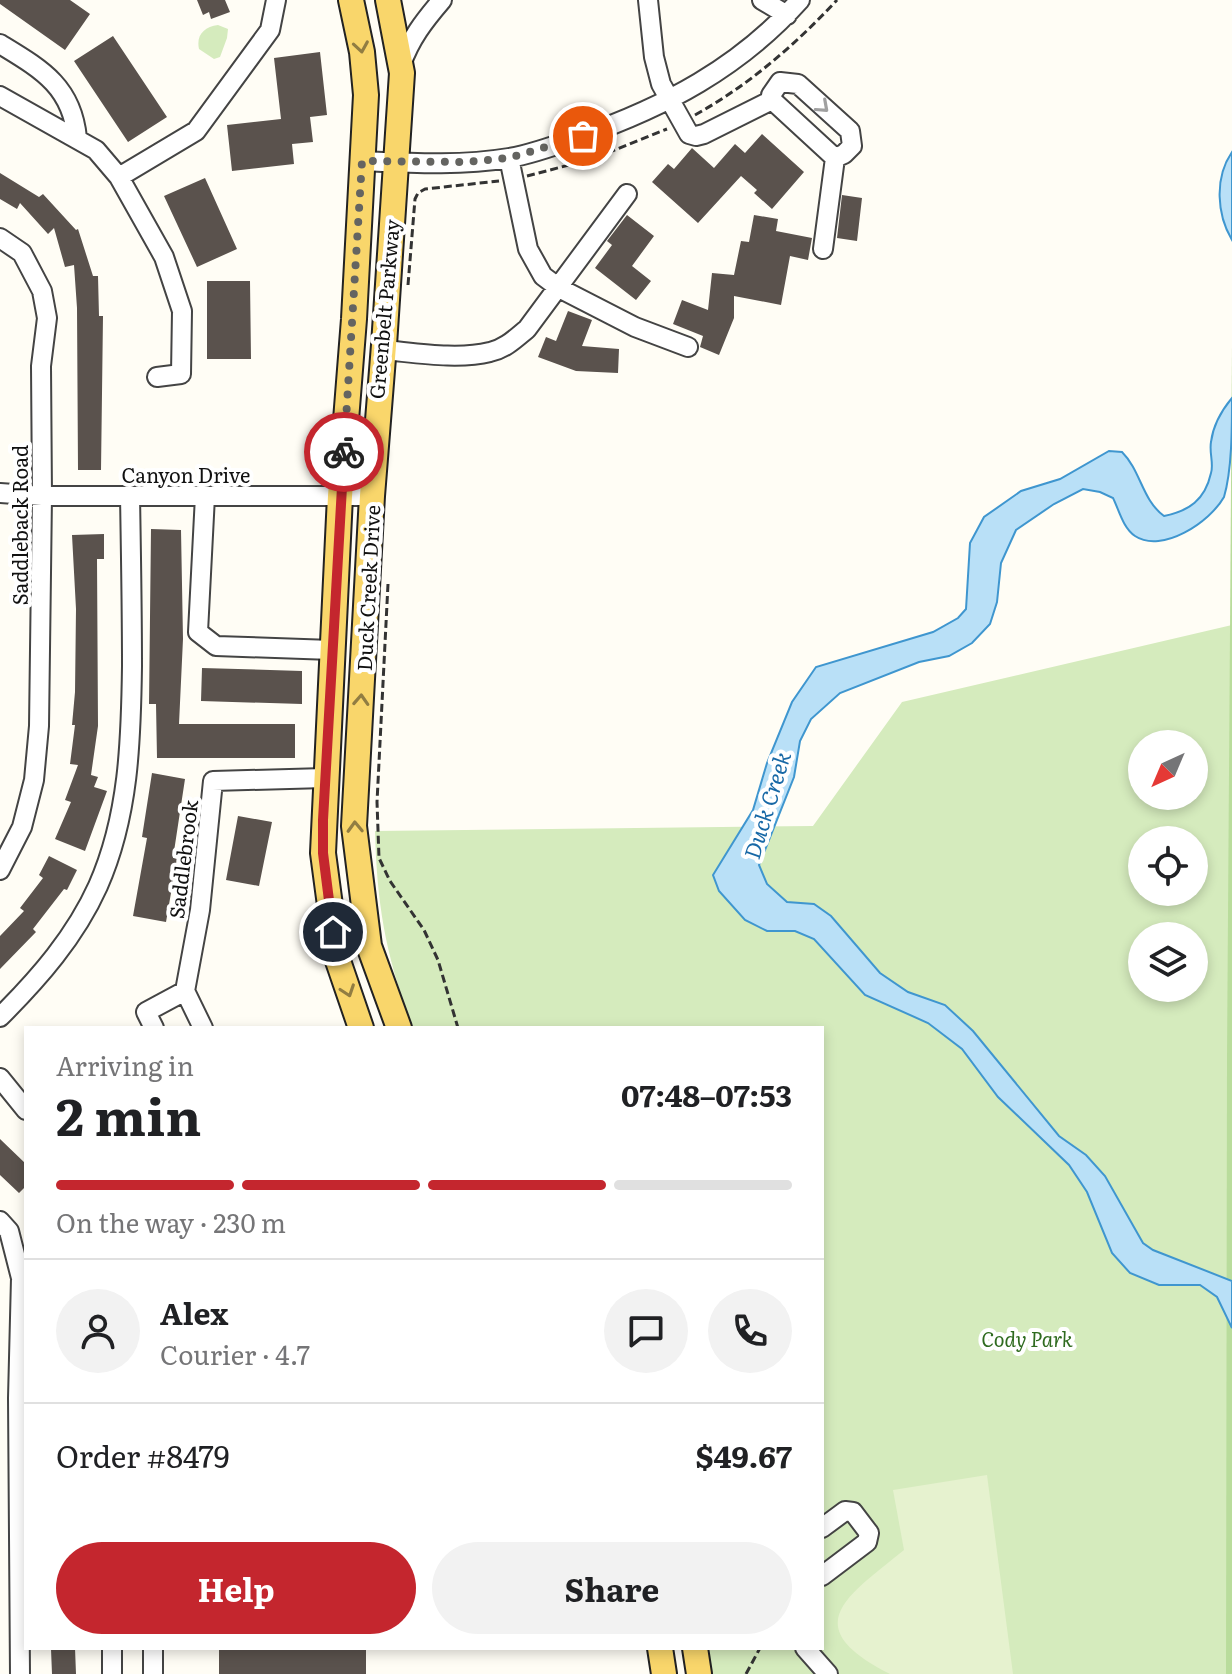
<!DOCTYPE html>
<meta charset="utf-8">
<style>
:root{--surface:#fff;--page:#f2f2f2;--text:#202124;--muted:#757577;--line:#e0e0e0;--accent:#c4262e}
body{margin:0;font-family:Literata,serif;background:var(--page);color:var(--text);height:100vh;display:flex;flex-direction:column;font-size:30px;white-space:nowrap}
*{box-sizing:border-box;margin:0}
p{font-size:26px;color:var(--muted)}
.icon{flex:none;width:44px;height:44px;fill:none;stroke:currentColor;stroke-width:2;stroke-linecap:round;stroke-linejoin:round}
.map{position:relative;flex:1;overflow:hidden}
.sheet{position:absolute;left:24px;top:1026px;width:800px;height:624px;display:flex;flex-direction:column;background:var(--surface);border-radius:0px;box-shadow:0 4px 12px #0003}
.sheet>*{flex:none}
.needle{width:52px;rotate:224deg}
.tools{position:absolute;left:1128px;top:730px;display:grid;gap:16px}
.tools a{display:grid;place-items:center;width:80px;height:80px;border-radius:50%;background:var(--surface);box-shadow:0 4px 12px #0003;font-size:40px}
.pin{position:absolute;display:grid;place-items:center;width:68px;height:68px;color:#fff;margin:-34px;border:4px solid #fff;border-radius:50%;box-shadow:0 2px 8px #0007}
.courier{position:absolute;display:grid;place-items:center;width:80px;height:80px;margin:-40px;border:6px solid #c4262e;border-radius:50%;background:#fff;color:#222;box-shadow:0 2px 10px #0007}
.overview em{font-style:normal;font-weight:700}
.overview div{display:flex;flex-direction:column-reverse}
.overview{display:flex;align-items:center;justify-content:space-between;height:136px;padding:0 32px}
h1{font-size:52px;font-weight:700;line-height:60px}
.bar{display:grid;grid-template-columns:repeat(4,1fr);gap:12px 8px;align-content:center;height:96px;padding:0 32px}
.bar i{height:10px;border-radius:6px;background:var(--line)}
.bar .selected{background:var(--accent)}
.bar p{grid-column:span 4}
.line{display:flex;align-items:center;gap:20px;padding:0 32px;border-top:2px solid var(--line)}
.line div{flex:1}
.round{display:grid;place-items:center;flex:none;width:84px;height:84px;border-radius:42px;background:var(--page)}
.button{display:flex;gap:16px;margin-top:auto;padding:16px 32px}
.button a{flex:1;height:92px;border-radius:48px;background:var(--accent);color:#fff;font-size:32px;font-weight:700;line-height:92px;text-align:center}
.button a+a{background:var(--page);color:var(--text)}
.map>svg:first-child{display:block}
.green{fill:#d5ebbd;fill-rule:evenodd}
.forest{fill:#b9dc9c}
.pitch{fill:#e6f2cf}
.water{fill:#b9e0f7;stroke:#3f96cf;stroke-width:2}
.building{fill:#5a524d}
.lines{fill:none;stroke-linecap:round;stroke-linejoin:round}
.minor-casing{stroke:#444;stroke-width:22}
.major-casing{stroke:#222;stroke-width:28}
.path{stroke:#333;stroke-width:3;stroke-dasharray:8 4;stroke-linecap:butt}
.minor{stroke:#fff;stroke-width:18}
.major{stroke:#f9d66b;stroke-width:24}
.oneway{stroke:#917d42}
.oneway2{stroke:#a0a0a0}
.done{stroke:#646461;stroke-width:8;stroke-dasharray:0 14.4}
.route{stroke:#c4262e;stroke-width:10}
.labels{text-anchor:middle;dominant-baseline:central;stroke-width:8;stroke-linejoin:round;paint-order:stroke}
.street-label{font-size:20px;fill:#111;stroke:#fff}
.park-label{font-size:20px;font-style:italic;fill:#2f6b1f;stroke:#fff}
.water-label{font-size:22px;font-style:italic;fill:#1768a6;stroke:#fff}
</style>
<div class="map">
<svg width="1232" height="1674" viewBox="0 0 1232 1674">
<rect width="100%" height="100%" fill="#fffdf5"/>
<!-- green -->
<path class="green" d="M218,25L228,29L227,38L220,57L214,59L199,49C196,35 204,27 218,25Z
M1232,625V1674H709L703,1648H822V1028H413C386,957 377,907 375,831L813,826L902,702ZM1142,744H1194V796H1142ZM1142,840H1194V892H1142ZM1142,936H1194V988H1142Z"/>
<!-- forest -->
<path class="forest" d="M1232,344V1674H1226L1227,1058Z"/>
<!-- pitch -->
<path class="pitch" d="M987,1475L1013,1674H890C795,1626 848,1596 904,1550L893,1490Z"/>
<!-- water -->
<path class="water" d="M1232,152V240C1217,215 1214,178 1232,152Z
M1232,398C1232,428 1232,470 1224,497C1210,522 1162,554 1135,536C1123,528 1119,510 1113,498L1100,492L1083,489L1054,504L1016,530L1001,563L997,602L990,624L972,643L949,656L919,662L840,693L811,719L800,741L794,777L759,865L767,884L787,902L814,904L831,916L880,973L908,992L945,1005L973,1031L1059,1136L1086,1155L1105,1176L1143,1243L1153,1250L1232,1281V1328L1217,1297L1200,1285H1159L1130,1273L1112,1253L1087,1192L1069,1165L998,1097L962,1049L928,1023L865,995L814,939L795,931H767L745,920L719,891L713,875L753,810L767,763L792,702L816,667L933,632L958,618L966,609L970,543L984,517L1021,491L1060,479L1109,451L1122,452C1141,471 1142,500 1164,516C1189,511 1205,500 1211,473C1214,464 1209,452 1211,442C1213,426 1222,410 1232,398Z"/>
<!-- building -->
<path class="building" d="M0,0H70L90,14L65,50L0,4Z
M197,0H225L230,12L211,19L209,12L203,15Z
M113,36L167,117L128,142L74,61Z
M320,52L327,115L310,117L313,142L292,144L294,164L232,171L227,125L281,119L274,58Z
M762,134L804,172L772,209L754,193L757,190L741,176L698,223L652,182L668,164L674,169L692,148L714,168L735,144L745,153Z
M0,173L39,197L43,194L76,230L78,229L93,276H98L99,316H103L101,470H78L77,308L74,265L65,267L54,228L48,234L20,203L17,209L0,199Z
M205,178L237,249L197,267L164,196Z
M842,195L862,198L857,241L837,238Z
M627,215L654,236L632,266L651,281L636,300L595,268L612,245L607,241Z
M754,215L778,219L776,231L812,238L808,260L790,256L781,305L734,296V318L719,355L700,347L703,336L673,324L682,300L708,310L712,273L734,275L741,241L749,242Z
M207,281H250L251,359H207Z
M568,311L592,320L582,346L619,349L618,373L576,371L538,357L546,337L556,341Z
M151,529L181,530L183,639L179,724H295V758H157L156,704H149Z
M104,534V559H97L98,726L91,775L98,777L94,787L107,791L85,851L55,839L71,802L65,800L78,765L70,764L75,725H72L75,692L76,609L72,535Z
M202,668L302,671V704L201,701Z
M152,773L185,779L173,858H177L166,922L133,916L147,838L142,837Z
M238,816L272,822L259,886L226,880Z
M49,856L77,870L67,890L64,889L33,929L36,932L0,969V936L24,911L20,908L43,878L39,875Z
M0,1139L26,1164V1186L19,1193L0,1175Z
M75,1648L76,1674H52L51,1649Z
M219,1648H366V1674H219Z"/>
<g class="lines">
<!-- minor casing -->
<g class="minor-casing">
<path id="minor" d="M648,0L654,57L661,84L689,134L696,136L704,134L772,100L835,158L823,249
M762,0L787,15
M0,44C41,69 72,86 77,138
M401,65C410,39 424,21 442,0
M0,96L96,150L119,177L196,131L270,30L276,0
M772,100L771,95L780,82L798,84L850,131L852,146L844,154L835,158
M509,158L528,249L543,276L559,288L635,327L688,347
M362,161C410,163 461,166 509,158C533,154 557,145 579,137C665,107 739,68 800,0
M119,177L164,257L182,311L181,374L157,377
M0,238L22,253L42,291L47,318L41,366L42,496L39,726L34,780L22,827L0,870
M384,350C417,353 458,360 490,352C505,349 516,338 527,329L627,194
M0,493L42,496H372
M205,496L198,632L216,646L332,650
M185,991L203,1028
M0,1017C39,978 75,937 98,886C129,816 131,741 132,666C132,610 131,553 130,496
M154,1028L146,1012L185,991L200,910L213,781L325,778
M0,1078L26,1110
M0,1221L9,1231L21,1278L18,1398L20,1674
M822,1528L845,1511L853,1512L869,1533L867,1542L822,1576
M112,1648V1674
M153,1648V1674
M805,1648L828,1674"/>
</g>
<!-- major casing -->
<g class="major-casing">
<path id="major" d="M351,0L362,52L366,95L354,319L340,496L323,853L337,958L361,1028
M388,0L402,73L384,345L372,496L354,826L369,946L399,1028
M660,1648L664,1674
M695,1648L699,1674"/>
</g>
<!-- path -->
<path class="path" d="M695,115C749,85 795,45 837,0
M527,176L592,159L667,129
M408,285L415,199L418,193L425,189L499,181
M388,584L377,802L379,858L390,881L424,930L438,960L458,1028
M746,1674L760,1648"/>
<!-- minor -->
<use href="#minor" class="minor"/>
<!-- major -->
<use href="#major" class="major"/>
</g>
<!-- one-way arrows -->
<defs><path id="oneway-chevron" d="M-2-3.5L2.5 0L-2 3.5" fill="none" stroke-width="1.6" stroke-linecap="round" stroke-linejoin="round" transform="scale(2)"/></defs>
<g class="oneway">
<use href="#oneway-chevron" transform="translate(361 47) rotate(81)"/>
<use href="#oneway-chevron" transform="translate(361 700) rotate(-87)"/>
<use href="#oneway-chevron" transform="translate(355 827) rotate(-92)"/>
<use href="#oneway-chevron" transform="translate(348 991) rotate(71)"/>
</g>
<use class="oneway2" href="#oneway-chevron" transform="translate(823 107) rotate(42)"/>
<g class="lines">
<!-- done -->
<path class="done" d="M344,452L362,161L465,162L509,158L583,136"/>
<!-- route -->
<path class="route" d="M333,932L323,853V820L344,452"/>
</g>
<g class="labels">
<!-- street labels -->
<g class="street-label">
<text transform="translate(383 309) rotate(-85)">Greenbelt Parkway</text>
<text x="186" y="474">Canyon Drive</text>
<text transform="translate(19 525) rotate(-90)">Saddleback Road</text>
<text transform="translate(367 588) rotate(-87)">Duck Creek Drive</text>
<text transform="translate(182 859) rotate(-83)">Saddlebrook</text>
</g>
<!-- park labels -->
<g class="park-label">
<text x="1027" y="1338">Cody Park</text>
</g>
<!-- water labels -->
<g class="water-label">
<text transform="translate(766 805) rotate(-73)">Duck Creek</text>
</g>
</g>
</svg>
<div class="tools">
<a><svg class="needle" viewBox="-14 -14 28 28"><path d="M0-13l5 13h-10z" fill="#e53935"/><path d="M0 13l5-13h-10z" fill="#757577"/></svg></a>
<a><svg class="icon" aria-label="locate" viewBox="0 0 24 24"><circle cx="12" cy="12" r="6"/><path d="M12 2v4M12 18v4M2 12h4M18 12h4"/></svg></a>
<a><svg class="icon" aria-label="layers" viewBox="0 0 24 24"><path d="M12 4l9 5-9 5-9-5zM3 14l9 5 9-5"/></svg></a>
</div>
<div class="pin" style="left:583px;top:136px;background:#ea580c"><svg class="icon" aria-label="bag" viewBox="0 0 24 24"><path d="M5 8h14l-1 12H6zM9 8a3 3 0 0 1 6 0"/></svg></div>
<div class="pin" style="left:333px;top:932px;background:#1f2937"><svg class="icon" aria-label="home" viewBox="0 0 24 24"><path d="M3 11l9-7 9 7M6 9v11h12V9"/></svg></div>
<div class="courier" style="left:344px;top:452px"><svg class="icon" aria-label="bike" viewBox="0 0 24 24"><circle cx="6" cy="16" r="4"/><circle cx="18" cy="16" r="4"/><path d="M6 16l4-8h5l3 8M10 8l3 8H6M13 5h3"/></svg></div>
<section class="sheet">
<div class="overview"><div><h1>2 min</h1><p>Arriving in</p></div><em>07:48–07:53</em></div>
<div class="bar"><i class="selected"></i><i class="selected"></i><i class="selected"></i><i></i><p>On the way · 230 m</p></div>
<div class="line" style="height:144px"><a class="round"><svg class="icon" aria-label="person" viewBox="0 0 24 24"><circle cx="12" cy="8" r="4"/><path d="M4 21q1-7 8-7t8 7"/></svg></a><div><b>Alex</b><p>Courier · 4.7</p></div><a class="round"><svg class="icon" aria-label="chat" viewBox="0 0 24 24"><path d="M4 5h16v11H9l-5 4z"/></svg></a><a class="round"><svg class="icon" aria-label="phone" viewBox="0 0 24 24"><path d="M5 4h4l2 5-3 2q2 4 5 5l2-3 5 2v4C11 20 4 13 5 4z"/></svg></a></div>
<div class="line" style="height:104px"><div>Order #8479</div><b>$49.67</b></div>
<div class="button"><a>Help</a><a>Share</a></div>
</section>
</div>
